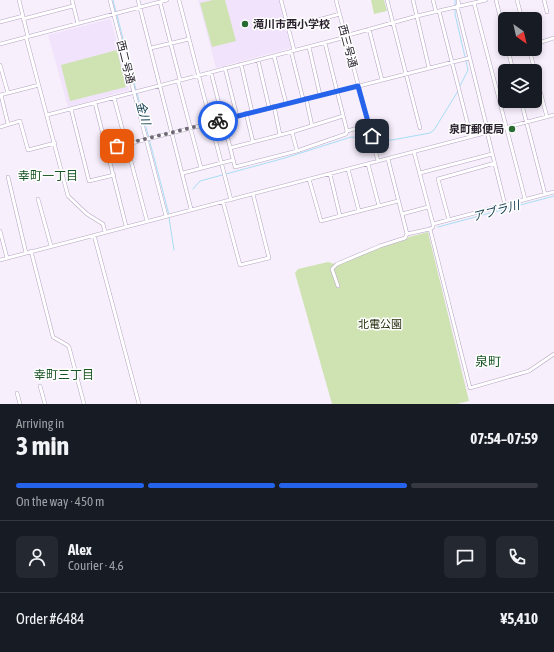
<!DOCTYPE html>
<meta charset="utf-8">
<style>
:root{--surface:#171b24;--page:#242831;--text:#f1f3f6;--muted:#9ea1a6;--line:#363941;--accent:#2563eb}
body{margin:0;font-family:"Asap Condensed","Noto Sans JP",sans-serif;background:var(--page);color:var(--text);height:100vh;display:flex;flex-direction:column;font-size:15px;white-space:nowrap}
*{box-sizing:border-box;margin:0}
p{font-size:13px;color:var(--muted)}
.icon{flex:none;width:22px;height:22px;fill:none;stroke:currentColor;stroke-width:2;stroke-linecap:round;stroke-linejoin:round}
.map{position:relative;height:404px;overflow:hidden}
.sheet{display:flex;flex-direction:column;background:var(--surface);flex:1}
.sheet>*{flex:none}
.needle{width:26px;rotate:146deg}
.buttons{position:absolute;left:498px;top:12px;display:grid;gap:8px}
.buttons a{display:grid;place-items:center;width:44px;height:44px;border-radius:6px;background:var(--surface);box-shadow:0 2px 6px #0003;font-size:20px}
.pin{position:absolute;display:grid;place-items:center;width:34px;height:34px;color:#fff;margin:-17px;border-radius:8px;box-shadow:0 2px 6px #0006}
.courier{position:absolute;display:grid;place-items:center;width:40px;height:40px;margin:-20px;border:3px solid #2563eb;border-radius:50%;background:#fff;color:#222;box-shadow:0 1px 5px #0007}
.head em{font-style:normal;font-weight:700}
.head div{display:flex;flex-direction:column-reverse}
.head{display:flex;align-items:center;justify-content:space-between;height:68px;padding:0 16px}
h1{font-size:26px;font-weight:700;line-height:30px}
.bar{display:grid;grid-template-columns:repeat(4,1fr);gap:6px 4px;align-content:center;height:48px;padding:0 16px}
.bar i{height:5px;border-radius:3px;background:var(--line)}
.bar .active{background:var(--accent)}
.bar p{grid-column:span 4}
.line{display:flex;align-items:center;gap:10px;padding:0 16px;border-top:1px solid var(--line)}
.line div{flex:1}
.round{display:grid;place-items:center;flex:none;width:42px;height:42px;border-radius:6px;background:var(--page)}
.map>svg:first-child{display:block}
.built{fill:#f1e3fb}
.green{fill:#cfe3b2}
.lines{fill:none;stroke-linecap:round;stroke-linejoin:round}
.stream{stroke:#a7def5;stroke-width:1}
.minor-casing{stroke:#b6a4c3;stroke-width:4}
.minor{stroke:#fff;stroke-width:3}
.done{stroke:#706975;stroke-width:4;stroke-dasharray:0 7.2}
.route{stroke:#2563eb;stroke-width:5}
.poi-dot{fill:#2a6b34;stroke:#fff;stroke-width:1.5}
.labels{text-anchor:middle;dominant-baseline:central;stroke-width:3;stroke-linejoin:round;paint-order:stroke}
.poi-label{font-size:11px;font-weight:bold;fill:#28212d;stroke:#fff;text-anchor:start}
.street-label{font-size:11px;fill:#28212d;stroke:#fff}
.park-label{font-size:11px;fill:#25300f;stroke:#fff}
.water-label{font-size:12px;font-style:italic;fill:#144051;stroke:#fff}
.neighbourhood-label{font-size:12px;fill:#1a5625;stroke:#fff}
.quarter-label{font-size:13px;fill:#1a5625;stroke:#fff}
</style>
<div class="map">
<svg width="554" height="404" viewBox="0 0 554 404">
<rect width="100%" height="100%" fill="#f7effc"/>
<!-- built -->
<path class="built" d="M198,0H279L291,48L216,68Z
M110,19L111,20L129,90L68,107L48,35Z"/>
<!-- green -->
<path class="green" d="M213,0H225L236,41L212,47L200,3Z
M371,0H384L387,11L374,14Z
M117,50L126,87L70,101L61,65Z
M428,232L469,401L457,404H332L295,273L298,269L328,262L338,265L377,249L405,240L409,237Z"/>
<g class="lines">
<!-- stream -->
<path class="stream" d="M113,0L116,12
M455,0V6
M455,9V14L468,70L460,86
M117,15L136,90
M137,93L168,211L174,250
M193,189L200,181L285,158L351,137L392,140L430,133L434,130L458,91
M438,227L554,196"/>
<!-- minor casing -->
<g class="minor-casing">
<path id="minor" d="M19,0L28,37
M72,0L78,24
M110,0L166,216
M138,0L191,209
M179,0L231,200
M281,0L294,50
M336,0L378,161
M387,0L420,128
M413,0L429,68
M433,0L436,12
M458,0L459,6
M496,0L505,37
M517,0L522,19
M544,0L547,12
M160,2L180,80
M474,3L525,199
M457,6L488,132
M439,11L471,137
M23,19L73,6
M0,22L23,16
M288,28L340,14
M369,29L382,80
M345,36L417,16L486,0
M26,37L68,196L87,214L103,224L105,232
M325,43L347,131
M0,44L167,0
M535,44L554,38
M309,47L320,95
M151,48L189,39
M508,49L513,71
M529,49L535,71
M291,51L303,99
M274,56L286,103
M258,60L269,107
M241,64L252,112
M0,65L8,93
M225,68L237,116
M211,72L235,167L297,151L346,134L347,131L369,125
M535,72L547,117
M178,81L201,168
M359,86L469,58
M0,95L39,85
M1,95L8,124
M114,98L147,221
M306,98L312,126
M521,101L545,194
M95,103L126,226
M274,106L280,135
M71,109L89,181L114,175
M246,113L253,142
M47,115L346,37
M0,127L20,121L28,150L55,143
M292,132L297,151
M487,132L505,205
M230,148L292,132L343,116
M108,149L358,86
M414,152L433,224V227L430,229L470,388L529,371L554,354
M388,159L407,234
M368,164L379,206
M348,169L359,211
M183,173L233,160
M420,173L492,154
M330,174L340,216L398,201
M8,177L26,253
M309,179L321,221L340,216
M38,199L51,246
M223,202L240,265L269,258L253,194
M402,214L428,207
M449,220L438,179L495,163
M433,224L554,192
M0,231L7,258
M94,235L139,404
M31,251L53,337L67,345L69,347L84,404
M0,260L554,115
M338,286L332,269L337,264L380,246L405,238L407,234L430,229
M40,386L45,404
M17,393L20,404"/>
</g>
<!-- minor -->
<use href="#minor" class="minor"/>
</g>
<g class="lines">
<!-- done -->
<path class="done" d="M117,146L218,121"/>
<!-- route -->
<path class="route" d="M218,121L358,86L372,136"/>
</g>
<!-- markers -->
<g class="poi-dot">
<circle cx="245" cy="24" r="4"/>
<circle cx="512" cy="129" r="4"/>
</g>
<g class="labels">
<!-- poi labels -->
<g class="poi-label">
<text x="253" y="24">滝川市西小学校</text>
<text x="504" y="129" text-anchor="end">泉町郵便局</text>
</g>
<!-- street labels -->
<g class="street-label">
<text transform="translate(348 46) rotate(75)">西三号通</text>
<text transform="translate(126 62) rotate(76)">西二号通</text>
</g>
<!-- park labels -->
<g class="park-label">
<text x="380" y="324">北電公園</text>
</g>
<!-- water labels -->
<g class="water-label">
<text transform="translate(143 113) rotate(75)">金川</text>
<text transform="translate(496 211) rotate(-15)">アブラ川</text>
</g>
<!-- neighbourhood labels -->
<g class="neighbourhood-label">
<text x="48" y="176">幸町一丁目</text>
<text x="64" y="375">幸町三丁目</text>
</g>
<!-- quarter labels -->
<g class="quarter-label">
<text x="488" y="361">泉町</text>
</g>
</g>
</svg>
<div class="buttons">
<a><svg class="needle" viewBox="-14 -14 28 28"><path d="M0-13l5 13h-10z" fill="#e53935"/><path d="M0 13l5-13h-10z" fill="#9ea1a6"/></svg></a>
<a><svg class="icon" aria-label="layers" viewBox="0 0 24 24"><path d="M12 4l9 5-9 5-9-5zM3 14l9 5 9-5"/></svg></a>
</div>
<div class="pin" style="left:117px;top:146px;background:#ea580c"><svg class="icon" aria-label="bag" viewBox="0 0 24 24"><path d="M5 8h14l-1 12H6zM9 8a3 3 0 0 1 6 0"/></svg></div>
<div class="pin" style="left:372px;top:136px;background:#1f2937"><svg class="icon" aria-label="home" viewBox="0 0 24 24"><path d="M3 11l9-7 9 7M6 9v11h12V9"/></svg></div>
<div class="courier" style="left:218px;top:121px"><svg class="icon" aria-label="bike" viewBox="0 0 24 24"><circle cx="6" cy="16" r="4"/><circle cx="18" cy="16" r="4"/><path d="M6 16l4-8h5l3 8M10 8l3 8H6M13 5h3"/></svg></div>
</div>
<section class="sheet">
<div class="head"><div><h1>3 min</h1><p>Arriving in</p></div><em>07:54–07:59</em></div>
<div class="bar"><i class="active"></i><i class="active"></i><i class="active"></i><i></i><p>On the way · 450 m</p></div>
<div class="line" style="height:72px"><a class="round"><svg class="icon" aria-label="person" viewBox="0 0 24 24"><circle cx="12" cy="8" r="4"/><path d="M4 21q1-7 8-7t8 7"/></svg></a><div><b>Alex</b><p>Courier · 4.6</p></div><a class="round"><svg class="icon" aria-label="chat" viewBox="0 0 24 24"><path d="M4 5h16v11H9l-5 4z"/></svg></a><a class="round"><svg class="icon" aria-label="phone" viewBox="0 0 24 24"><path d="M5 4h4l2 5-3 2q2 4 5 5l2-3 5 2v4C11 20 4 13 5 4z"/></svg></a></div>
<div class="line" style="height:52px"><div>Order #6484</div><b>¥5,410</b></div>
</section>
